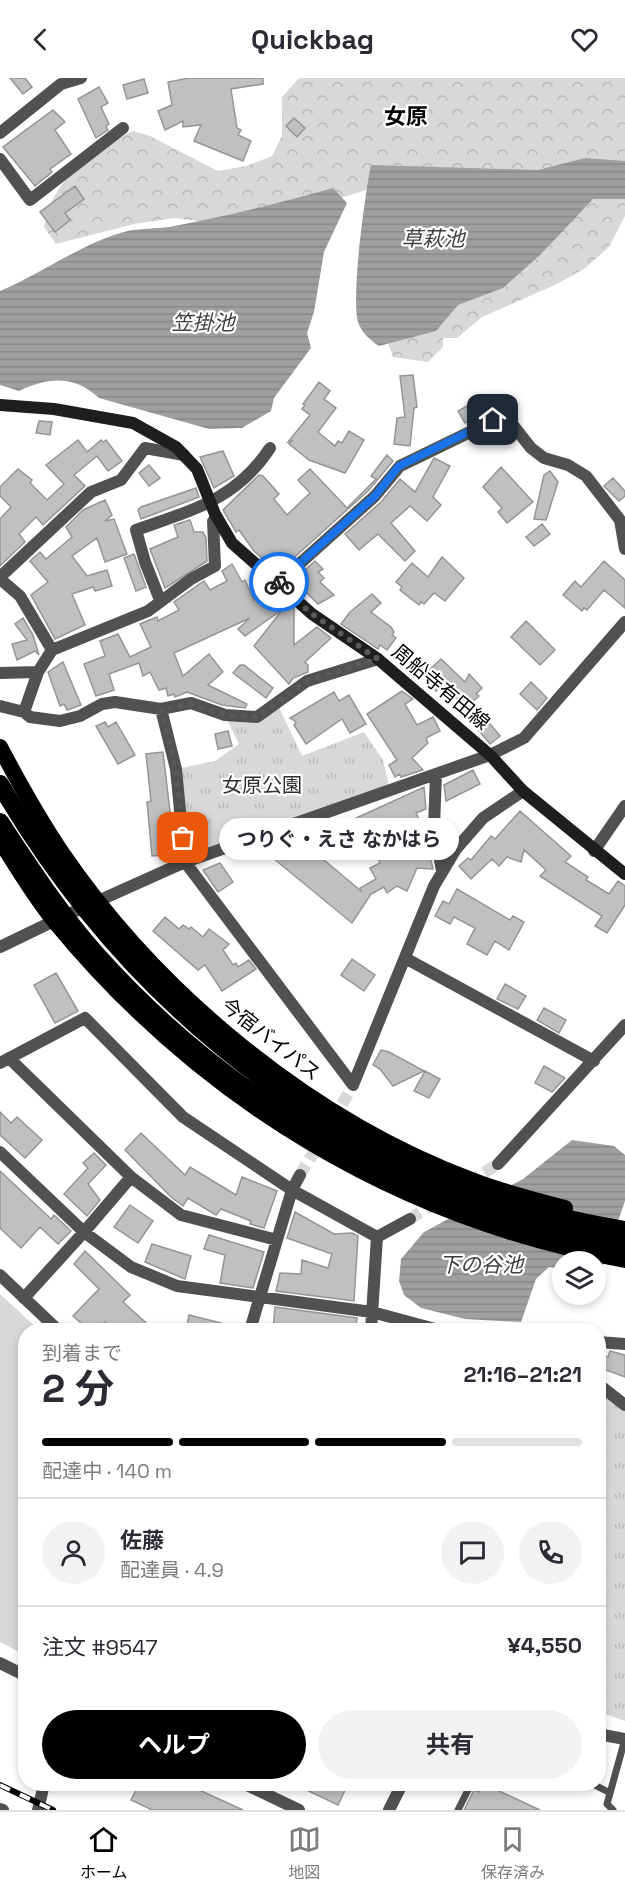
<!DOCTYPE html>
<html lang="ja">
<meta charset="utf-8">
<style>
:root{--surface:#fff;--page:#f2f2f3;--text:#2b2b33;--muted:#7c7c81;--line:#e1e1e2;--accent:#000}
body{margin:0;font-family:"Space Grotesk","Noto Sans JP",sans-serif;background:var(--page);color:var(--text);height:100vh;display:flex;flex-direction:column;font-size:22px;white-space:nowrap}
*{box-sizing:border-box;margin:0}
p{font-size:20px;color:var(--muted)}
.icon{flex:none;width:33px;height:33px;fill:none;stroke:currentColor;stroke-width:2;stroke-linecap:round;stroke-linejoin:round}
.map{position:relative;flex:1;overflow:hidden}
.side{position:absolute;left:18px;top:1245px;width:588px;height:468px;display:flex;flex-direction:column;background:var(--surface);border-radius:24px;box-shadow:0 3px 9px #0003}
.side>*{flex:none}
.tools{position:absolute;left:552px;top:1173px;display:grid;gap:12px}
.tools a{display:grid;place-items:center;width:54px;height:54px;border-radius:50%;background:var(--surface);box-shadow:0 3px 9px #0003;font-size:30px}
.pin{position:absolute;display:grid;place-items:center;width:51px;height:51px;color:#fff;margin:-26px;border-radius:12px;box-shadow:0 3px 9px #0006}
.courier{position:absolute;display:grid;place-items:center;width:60px;height:60px;margin:-30px;border:4px solid #1a73e8;border-radius:50%;background:#fff;color:#222;box-shadow:0 2px 8px #0007}
.bubble{position:absolute;height:42px;border-radius:21px;background:var(--surface);box-shadow:0 3px 9px #0003;font-size:20px;font-weight:700;line-height:42px;text-align:center}
.summary em{font-style:normal;font-weight:700}
.summary div{display:flex;flex-direction:column-reverse}
.summary{display:flex;align-items:center;justify-content:space-between;height:102px;padding:0 24px}
h1{font-size:39px;font-weight:700;line-height:45px}
.bar{display:grid;grid-template-columns:repeat(4,1fr);gap:9px 6px;align-content:center;height:72px;padding:0 24px}
.bar i{height:8px;border-radius:4px;background:var(--line)}
.bar .active{background:var(--accent)}
.bar p{grid-column:span 4}
.line{display:flex;align-items:center;gap:15px;padding:0 24px;border-top:2px solid var(--line)}
.line div{flex:1}
.round{display:grid;place-items:center;flex:none;width:63px;height:63px;border-radius:32px;background:var(--page)}
.button{display:flex;gap:12px;margin-top:auto;padding:12px 24px}
.button a{flex:1;height:69px;border-radius:36px;background:var(--accent);color:#fff;font-size:24px;font-weight:700;line-height:69px;text-align:center}
.button a+a{background:var(--page);color:var(--text)}
header{display:flex;justify-content:space-between;align-items:center;height:78px;padding:0 24px;background:var(--surface);font-size:27px;font-weight:700}
.dock{display:flex;justify-content:space-around;align-items:center;height:84px;border-top:2px solid var(--line);background:var(--surface);font-size:16px;color:var(--muted)}
.dock a{display:grid;justify-items:center;gap:3px}
.dock .active{color:var(--accent)}
.map>svg:first-child{display:block}
.green{fill:#d8d8d8}
.forest{fill:url(#forest-crowns)}
.park{fill:url(#park-tufts)}
.water{fill:url(#water-rules)}
.building{fill:#c0c0c0;stroke:#959595;stroke-width:1.5}
.lines{fill:none;stroke-linecap:round;stroke-linejoin:round}
.minor-tunnel{stroke:#d9d9d9;stroke-width:12;stroke-dasharray:12 6;stroke-linecap:butt}
.service{stroke:#515151;stroke-width:7}
.minor{stroke:#515151;stroke-width:12}
.tertiary{stroke:#515151;stroke-width:12}
.secondary{stroke:#1e1e1e;stroke-width:12}
.trunk{stroke:#000;stroke-width:16}
.motorway{stroke:#000;stroke-width:18}
.rail-casing{stroke:#000;stroke-width:6}
.rail{stroke:#fff;stroke-width:4;stroke-dasharray:11;stroke-linecap:butt}
.done{stroke:#595959;stroke-width:6;stroke-dasharray:0 10.8}
.route{stroke:#1a73e8;stroke-width:8}
.labels{text-anchor:middle;dominant-baseline:central;stroke-width:4.5;stroke-linejoin:round;paint-order:stroke}
.street-label{font-size:20px;fill:#000;stroke:#fff}
.park-label{font-size:20px;fill:#2f2f2f;stroke:#fff}
.water-label{font-size:21px;font-style:italic;fill:#404040;stroke:#fff}
.quarter-label{font-size:22px;font-weight:bold;fill:#000;stroke:#fff}
</style>
<header><svg class="icon" aria-label="back" viewBox="0 0 24 24"><path d="M15 5l-7 7 7 7"/></svg>Quickbag<svg class="icon" aria-label="heart" viewBox="0 0 24 24"><path d="M12 20l-8-8c-3-5 5-10 8-4 3-6 11-1 8 4z"/></svg></header>
<div class="map">
<svg width="625" height="1732" viewBox="0 0 625 1732">
<defs>
<pattern id="forest-crowns" width="20" height="18" patternUnits="userSpaceOnUse" patternTransform="scale(1.5)"><rect width="20" height="18" fill="#d8d8d8"/><path d="M2 6a3 3 0 1 1 6 0M12 15a3 3 0 1 1 6 0" fill="none" stroke="#b8b8b8"/></pattern>
<pattern id="park-tufts" width="24" height="20" patternUnits="userSpaceOnUse" patternTransform="scale(1.5)"><rect width="24" height="20" fill="#d8d8d8"/><path d="M3 7l-1-3M5 7V3M7 7l1-3M15 17l-1-3M17 17v-4M19 17l1-3" fill="none" stroke="#b8b8b8"/></pattern>
<pattern id="water-rules" width="6" height="5" patternUnits="userSpaceOnUse" patternTransform="scale(1.5)"><rect width="6" height="5" fill="#9f9f9f"/><path d="M0 2.5h6" fill="none" stroke="#878787"/></pattern>
</defs>
<rect width="100%" height="100%" fill="#fff"/>
<!-- green -->
<path class="green" d="M0,1216L39,1252H26L25,1577L0,1564Z"/>
<!-- forest -->
<path class="forest" d="M299,0H625V95L402,101L324,125L214,145L174,140L134,146L56,166L44,149C51,103 92,71 133,53L150,58L218,93L246,88L272,78L282,58V19Z
M625,99V138L609,169L584,191L555,207L482,239L457,260H443V269L428,284L393,279L386,259L571,131Z"/>
<!-- park -->
<path class="park" d="M277,625L302,678L364,654L383,682L390,712L185,784L176,691L215,683L239,666L225,637L257,639Z
M598,1312L625,1333V1643L599,1634Z"/>
<!-- water -->
<path class="water" d="M585,80L625,83V121H593L541,176L503,210L458,227L436,253L379,268C371,263 361,254 358,244C351,218 365,116 371,87L538,92Z
M333,110L347,125L324,174L314,234L307,255L311,270L274,320L271,333L242,350L209,351L99,320C74,297 49,299 19,313L0,307V213C43,195 83,164 128,153C141,150 156,151 169,149C224,139 279,125 333,110Z
M572,1062L614,1068L625,1077V1123L600,1195H596V1184H562V1191L549,1189L536,1201L521,1244L465,1241L421,1230L404,1217L399,1203L401,1181L424,1154L523,1101Z"/>
<!-- building -->
<path class="building" d="M10,0H25L32,9L23,16Z
M189,0H263V6L231,11L237,50L241,52L238,57L251,63L243,83L194,63L201,47L183,49V43L165,52L158,33L172,27L168,4Z
M144,1L148,15L127,21L123,7Z
M99,9L108,25L101,29L109,46L106,48L108,52L96,60L78,21Z
M53,32L65,44L55,52L71,76L50,91L52,94L35,108L3,69Z
M294,40L305,50L297,59L286,48Z
M75,108L84,121L65,135L70,142L55,154L40,134Z
M413,297L417,329L414,330L410,368L394,366L397,340L405,339L400,298Z
M319,304L330,313L324,321L336,330L318,354L335,368L338,363L342,365L349,353L364,362L345,395L309,382L289,366L292,363L288,364L310,337L302,331L305,327L303,326Z
M474,324L481,336L465,345L458,333Z
M39,343L52,344L50,357L36,355Z
M78,362L87,374L101,362L103,364L106,362L122,383L108,393L97,378L74,397L85,408L43,447L36,439L19,456L25,464L0,488V441L11,429L0,418V409L18,391L32,402L30,405L47,422L64,406L46,387Z
M223,373L234,398L214,410L200,379Z
M387,377L393,383L369,412L278,494L254,473L239,452L236,454L223,432L259,397L263,398L279,416L274,421L287,437L310,415L298,402L310,391L347,430L376,401L371,398Z
M434,380L450,388L433,419L441,427L427,443L410,428L391,445L415,473L405,483L378,456L359,472L345,456L381,424L400,401L415,414Z
M149,387L160,400L149,408L139,395Z
M501,389L533,424L507,445L498,434L502,430L483,409Z
M550,393L558,404L546,442L534,441L544,397Z
M613,400L625,413V418L619,423L604,408Z
M196,410L199,419L141,441L138,432L141,429Z
M105,422L112,437L105,443L114,441L127,476L105,484L97,460L72,478L87,498L107,492L112,508L95,513L93,509L72,516L85,547L55,561L31,517L48,504L30,483L40,474L46,481L72,459L66,449L83,432Z
M190,442L194,454H203L206,460L207,483L165,510L150,471L178,459L174,447Z
M542,446L550,456L534,468L526,459Z
M134,476L146,509L136,513L124,480Z
M442,479L464,500L445,523L434,515L424,526L421,524L419,527L400,512L402,509L396,504L412,485L428,499Z
M315,483L323,491L318,494L324,500L320,504L334,517L318,526L294,502Z
M604,483L625,502V530L604,512L587,532L584,530L582,533L563,517L575,503L581,509Z
M232,486L242,504L245,502L254,522L268,508L294,531V567L317,549L331,560L305,584L308,587V594L293,600L289,606L254,568L283,531L245,558L238,551L250,540L174,575L183,598L209,576L223,594L208,607L247,626L245,630L222,627L187,614L175,619L174,616L168,618L166,610L159,612L150,594L143,598L139,585L109,596L114,612L96,618L84,586L105,578L100,563L118,556L130,579L151,569L140,546L157,539L158,543L179,532L174,524L204,503L210,512L227,503L222,493Z
M372,516L381,525L371,534L391,549L394,554L392,557L396,560L387,572L380,567L378,571L341,546L350,534Z
M23,540L33,557L39,577L35,573L17,582L12,566L27,562L15,546Z
M526,543L555,572L540,587L511,559Z
M441,581L465,604L469,596L482,610L476,616L479,618L465,630L448,612L445,615L439,610L436,613L426,595Z
M63,584L81,627L67,632L64,626L60,628L48,594Z
M240,587H244L273,610L266,620L233,595Z
M531,604L547,620L537,632L520,616Z
M402,613L413,621L405,626L417,647L433,639L440,653L426,660L428,665L412,680L423,692L401,699L399,696L395,699L389,687L397,682L367,636Z
M334,614L339,623L349,617L366,646L350,655L342,641L306,666L294,647L296,644L290,640Z
M485,640L500,658L490,666L475,648Z
M105,644L108,649L116,644L135,677L118,686L96,648Z
M228,653L232,668L218,671L215,656Z
M163,674L175,776L152,778L147,724L151,723L146,676Z
M473,692L480,706L446,723L444,707Z
M424,709L426,731L416,735L422,747L417,748L419,753L414,754L423,777L429,774L433,791L417,790L407,813L397,808L387,815L384,809L371,816L352,845L268,776L280,761L285,765L293,756L361,813L360,810L376,801L370,790L380,785L372,768L347,777L340,760L356,753L352,742Z
M520,733L571,778L565,784L588,799L586,802L609,816L618,803L625,808V827L607,855L595,848L602,838L540,798L546,792L524,772L521,784L507,779L499,788L492,781L471,801L459,788L468,780L471,782L491,758L495,761Z
M331,742L335,751L314,759L310,749Z
M220,785L233,804L218,814L203,792Z
M457,811L510,842L513,838L524,844L509,872L495,863L487,877L467,866L475,850L454,839L450,846L435,838L443,823L449,826Z
M165,839L179,851L183,847L189,851L191,849L203,859L209,851L229,866L223,872L233,887L236,885L238,889L249,882L256,891L222,913L205,887L198,892L153,853Z
M352,881L375,897L364,913L341,897Z
M56,895L78,933L55,945L34,907Z
M505,906L526,918L518,931L497,921Z
M544,930L566,942L559,955L537,942Z
M381,972L389,974L424,993L393,1008L380,991L373,987Z
M544,988L565,1000L552,1014L535,1005Z
M425,993L440,1001L429,1020L414,1013Z
M0,1034L11,1045L17,1039L42,1062L25,1080L0,1057Z
M141,1055L185,1097L190,1089L236,1117L242,1099L277,1113L264,1150L250,1146L251,1143L221,1131L216,1137L188,1120L183,1128L171,1119L125,1072Z
M94,1075L106,1087L88,1106L100,1122L87,1138L64,1116L88,1090L83,1085Z
M0,1093L51,1141L54,1137L71,1153L58,1166L40,1149L21,1170L0,1150Z
M130,1127L153,1143L138,1165L114,1149Z
M295,1134L334,1156L352,1155L358,1158L354,1223L276,1213L280,1195L301,1196L302,1182L328,1190L332,1176L287,1160Z
M209,1157L264,1174L253,1210L220,1205L225,1177L204,1171Z
M152,1166L191,1178L185,1201L145,1184Z
M85,1173L130,1217L123,1224L154,1252H114L105,1244L97,1252H89L73,1238L99,1211L74,1186Z
M275,1229L357,1240L356,1252H273Z
M189,1237L233,1248L232,1252H186Z
M610,1273L625,1277V1299L598,1289V1275L608,1279Z
M139,1706H186L243,1732H152L131,1722Z
M294,1706H348L338,1727Z
M484,1706L540,1732H464L474,1712L479,1714Z"/>
<g class="lines">
<!-- minor-tunnel -->
<path class="minor-tunnel" d="M333,1042L353,1007
M300,1097L321,1062
M469,1104L498,1086
M410,1141L438,1123"/>
<!-- service -->
<path class="service" d="M593,1706L610,1715
M458,1732L471,1706
M613,1732L607,1726L625,1661"/>
<!-- minor -->
<path class="minor" d="M0,55L61,6L81,0
M0,81L30,122L123,50
M0,499L91,414L121,402L145,370L184,377
M0,501L20,518L52,572L38,594L24,634L30,639L60,643L80,638L102,626L115,624L161,631L191,625L225,637L257,639L307,603L378,581
M277,506L375,418L400,388L505,337L531,370L544,380L568,387L586,398L620,442L625,471
M160,522L145,484L136,452C192,432 236,422 270,370
M52,572L148,533L191,501L215,488L213,443L217,440
M0,595L38,594
M0,628L24,634
M161,631L176,691L185,784L353,1007L434,808L456,771L483,740L523,713
M436,696L434,749L442,793
M594,773L625,728
M60,840L185,784L490,677L524,660L625,544
M405,880L594,983
M9,980L131,1099L181,1137L277,1162
M0,985L85,940L183,1039L292,1112L377,1159
M0,1074L84,1154L131,1099
M498,1086L625,947
M377,1159L410,1141
M24,1220L84,1154L131,1189L177,1208L372,1234L435,1251L457,1252
M250,1252L292,1112L300,1097
M371,1252L377,1159
M598,1264L625,1266
M598,1306L625,1327
M0,1731L3,1732"/>
<!-- tertiary -->
<path class="tertiary" d="M0,869L60,840
M0,1197L58,1252
M0,1585L26,1598
M598,1656L625,1661
M245,1706L299,1732
M38,1732L44,1706
M389,1732L402,1706"/>
<!-- secondary -->
<path class="secondary" d="M0,327L54,331L133,345L176,369L197,391L215,436L232,465L312,536L378,581L490,677L523,713L625,796"/>
<!-- trunk -->
<path class="trunk" d="M0,669C19,705 39,741 62,775C159,917 312,1043 474,1103C503,1114 534,1122 565,1130
M0,763C18,790 35,820 56,845C202,1022 398,1141 625,1182"/>
<!-- motorway -->
<path class="motorway" d="M0,706C136,939 355,1109 625,1152
M0,744C30,790 60,835 96,876C233,1029 422,1136 625,1170"/>
<!-- rail casing -->
<g class="rail-casing">
<path id="rail" d="M0,1707L53,1732"/>
</g>
<!-- rail -->
<use href="#rail" class="rail"/>
</g>
<g class="lines">
<!-- done -->
<path class="done" d="M183,760L176,691L161,631L191,626L225,637L257,639L307,603L378,581L312,536L277,506L279,504"/>
<!-- route -->
<path class="route" d="M279,504L375,418L399,388L493,342"/>
</g>
<g class="labels">
<!-- street labels -->
<g class="street-label">
<text transform="translate(441 609) rotate(40)">周船寺有田線</text>
<text transform="translate(271 961) rotate(38)">今宿バイパス</text>
</g>
<!-- park labels -->
<g class="park-label">
<text x="262" y="707">女原公園</text>
</g>
<!-- water labels -->
<g class="water-label">
<text x="433" y="160">草萩池</text>
<text x="203" y="244">笠掛池</text>
<text x="481" y="1186">下の谷池</text>
</g>
<!-- quarter labels -->
<g class="quarter-label">
<text x="406" y="38">女原</text>
</g>
</g>
</svg>
<div class="tools">
<a><svg class="icon" aria-label="layers" viewBox="0 0 24 24"><path d="M12 4l9 5-9 5-9-5zM3 14l9 5 9-5"/></svg></a>
</div>
<div class="pin" style="left:183px;top:760px;background:#ea580c"><svg class="icon" aria-label="bag" viewBox="0 0 24 24"><path d="M5 8h14l-1 12H6zM9 8a3 3 0 0 1 6 0"/></svg></div>
<div class="pin" style="left:493px;top:342px;background:#1f2937"><svg class="icon" aria-label="home" viewBox="0 0 24 24"><path d="M3 11l9-7 9 7M6 9v11h12V9"/></svg></div>
<div class="courier" style="left:279px;top:504px"><svg class="icon" aria-label="bike" viewBox="0 0 24 24"><circle cx="6" cy="16" r="4"/><circle cx="18" cy="16" r="4"/><path d="M6 16l4-8h5l3 8M10 8l3 8H6M13 5h3"/></svg></div>
<div class="bubble" style="left:219px;top:740px;width:240px">つりぐ・えさ なかはら</div>
<section class="side">
<div class="summary"><div><h1>2 分</h1><p>到着まで</p></div><em>21:16–21:21</em></div>
<div class="bar"><i class="active"></i><i class="active"></i><i class="active"></i><i></i><p>配達中 · 140 m</p></div>
<div class="line" style="height:108px"><a class="round"><svg class="icon" aria-label="person" viewBox="0 0 24 24"><circle cx="12" cy="8" r="4"/><path d="M4 21q1-7 8-7t8 7"/></svg></a><div><b>佐藤</b><p>配達員 · 4.9</p></div><a class="round"><svg class="icon" aria-label="chat" viewBox="0 0 24 24"><path d="M4 5h16v11H9l-5 4z"/></svg></a><a class="round"><svg class="icon" aria-label="phone" viewBox="0 0 24 24"><path d="M5 4h4l2 5-3 2q2 4 5 5l2-3 5 2v4C11 20 4 13 5 4z"/></svg></a></div>
<div class="line" style="height:78px"><div>注文 #9547</div><b>¥4,550</b></div>
<div class="button"><a>ヘルプ</a><a>共有</a></div>
</section>
</div>
<nav class="dock">
<a class="active"><svg class="icon" aria-label="home" viewBox="0 0 24 24"><path d="M3 11l9-7 9 7M6 9v11h12V9"/></svg>ホーム</a>
<a><svg class="icon" aria-label="map" viewBox="0 0 24 24"><path d="M3 6l6-2 6 2 6-2v14l-6 2-6-2-6 2zM9 4v14M15 6v14"/></svg>地図</a>
<a><svg class="icon" aria-label="saved" viewBox="0 0 24 24"><path d="M7 4h10v16l-5-4-5 4z"/></svg>保存済み</a>
</nav>
